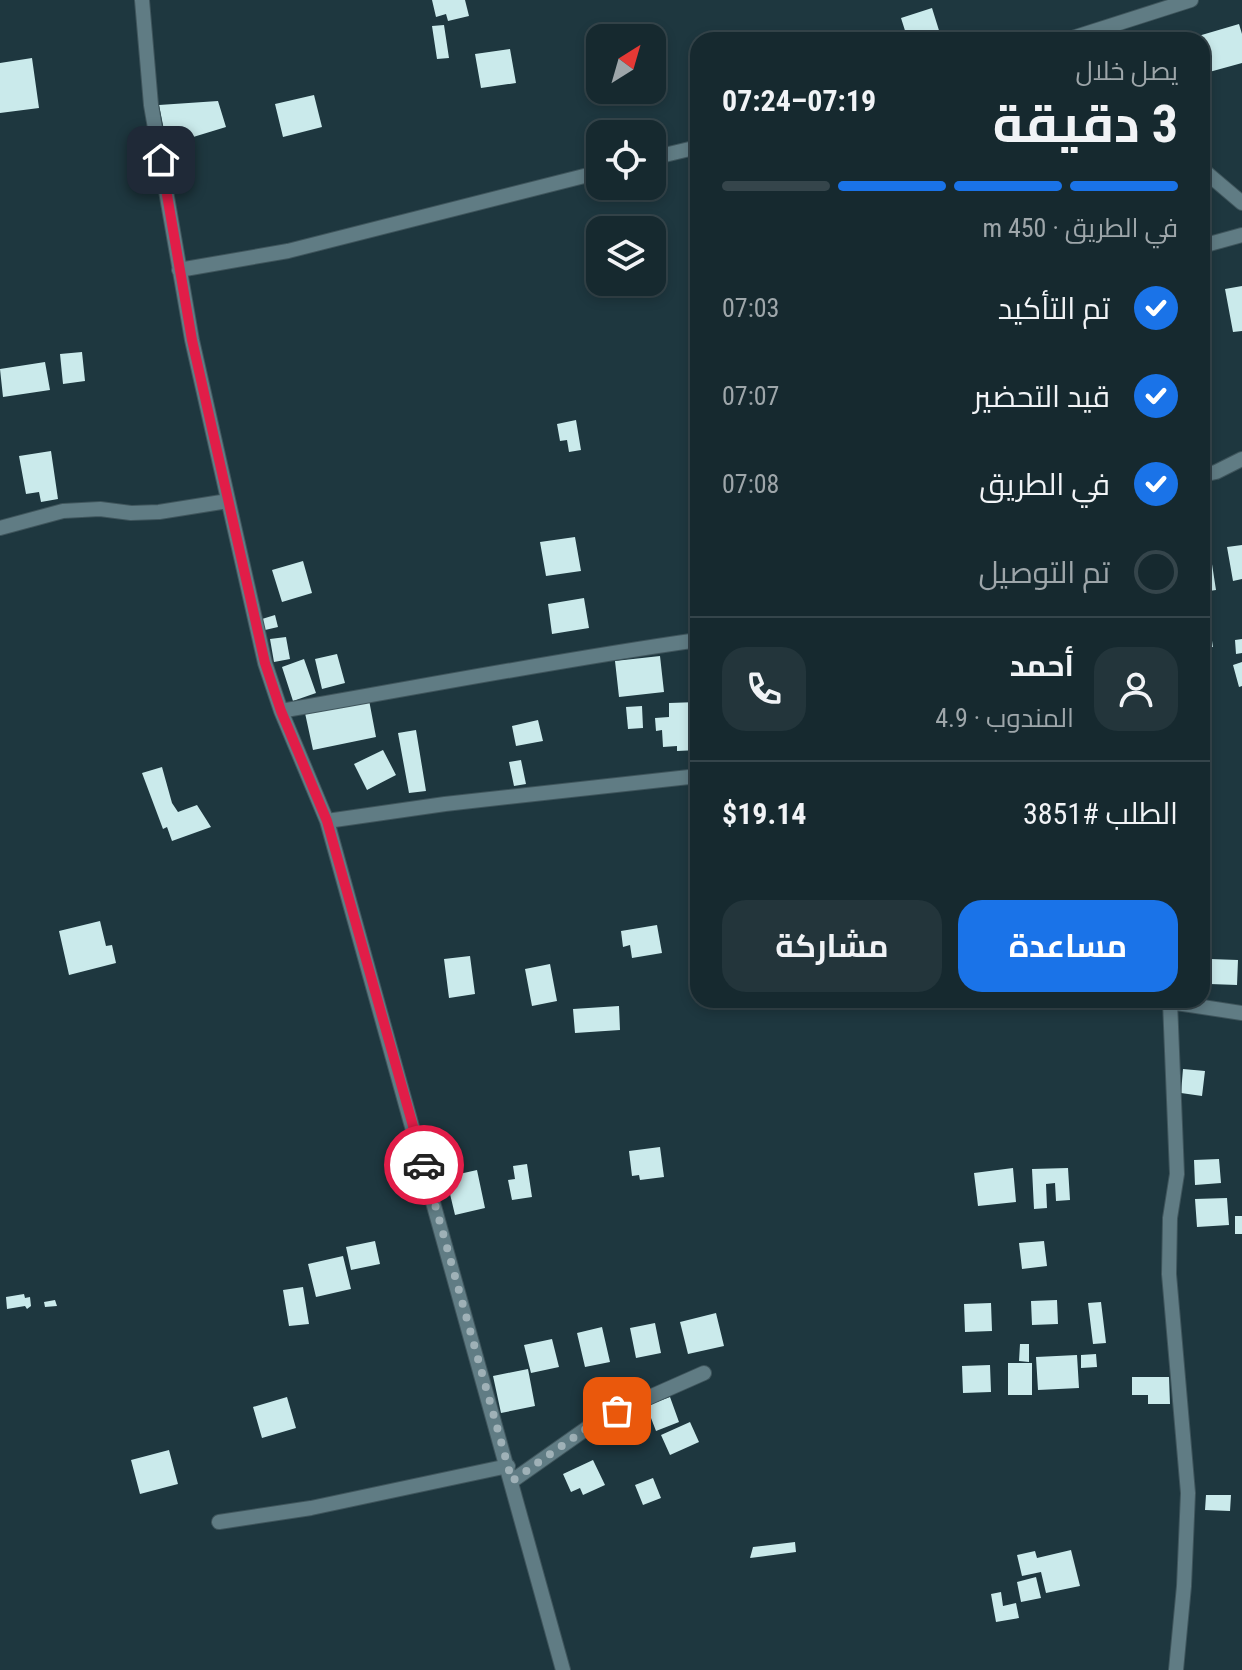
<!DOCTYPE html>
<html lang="ar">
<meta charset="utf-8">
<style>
:root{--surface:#16292f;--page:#23353b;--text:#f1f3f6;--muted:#9ea6aa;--line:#35454b;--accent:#1a73e8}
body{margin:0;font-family:"Roboto Condensed",Cairo,sans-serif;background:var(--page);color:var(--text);direction:rtl;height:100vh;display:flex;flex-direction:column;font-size:30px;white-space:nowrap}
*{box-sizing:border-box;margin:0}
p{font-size:26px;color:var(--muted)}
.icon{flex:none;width:44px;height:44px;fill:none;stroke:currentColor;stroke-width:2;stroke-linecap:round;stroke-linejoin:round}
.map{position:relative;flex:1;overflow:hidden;direction:ltr}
.panel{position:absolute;left:690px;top:32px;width:520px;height:976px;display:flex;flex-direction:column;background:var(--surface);border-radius:24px;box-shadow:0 4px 12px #0003,0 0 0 2px var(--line);direction:rtl}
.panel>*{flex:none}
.needle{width:52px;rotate:37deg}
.tools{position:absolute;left:586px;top:24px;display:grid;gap:16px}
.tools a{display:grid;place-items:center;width:80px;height:80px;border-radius:16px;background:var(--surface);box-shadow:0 4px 12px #0003,0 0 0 2px var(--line);font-size:40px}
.pin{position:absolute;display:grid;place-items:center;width:68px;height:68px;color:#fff;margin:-34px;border-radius:16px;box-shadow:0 4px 12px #0006}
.courier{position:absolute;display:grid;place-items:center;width:80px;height:80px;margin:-40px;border:6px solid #e11d48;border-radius:50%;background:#fff;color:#222;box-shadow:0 2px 10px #0007}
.summary em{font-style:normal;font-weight:700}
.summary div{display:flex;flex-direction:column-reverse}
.summary{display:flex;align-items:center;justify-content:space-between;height:136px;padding:0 32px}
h1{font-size:52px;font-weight:700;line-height:60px}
.bar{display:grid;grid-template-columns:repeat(4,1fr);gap:12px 8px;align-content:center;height:96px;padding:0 32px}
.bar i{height:10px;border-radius:6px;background:var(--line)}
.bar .on{background:var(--accent)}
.bar p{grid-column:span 4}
.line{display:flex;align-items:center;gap:20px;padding:0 32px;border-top:2px solid var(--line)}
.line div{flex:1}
.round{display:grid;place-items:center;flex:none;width:84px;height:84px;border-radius:24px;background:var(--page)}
ol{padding:0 32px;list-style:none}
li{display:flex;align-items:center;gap:24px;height:88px}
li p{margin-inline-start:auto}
li .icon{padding:8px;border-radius:50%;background:var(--accent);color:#fff;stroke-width:4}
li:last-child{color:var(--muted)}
li i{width:44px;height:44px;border:4px solid var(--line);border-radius:50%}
.button{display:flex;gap:16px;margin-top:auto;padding:16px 32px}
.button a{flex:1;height:92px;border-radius:24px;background:var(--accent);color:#fff;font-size:32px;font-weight:700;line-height:92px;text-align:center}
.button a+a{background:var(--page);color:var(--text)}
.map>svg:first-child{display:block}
.building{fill:#caeaeb}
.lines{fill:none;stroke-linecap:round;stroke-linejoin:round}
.minor-casing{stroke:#3f555c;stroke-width:16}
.minor{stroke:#607c84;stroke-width:14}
.done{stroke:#9fb1b7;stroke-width:8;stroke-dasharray:0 14.4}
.route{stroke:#e11d48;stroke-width:10}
</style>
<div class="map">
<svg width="1242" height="1670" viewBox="0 0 1242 1670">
<rect width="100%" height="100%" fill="#1e373f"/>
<!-- building -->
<path class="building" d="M432,0H465L469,16L448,21L446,14L436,17Z
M932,8L942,40H908L901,18Z
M1239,24L1242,34V63L1202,74V40L1188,39Z
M444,25L449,58L437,59L432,26Z
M510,49L516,83L481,88L475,54Z
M32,58L39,108L0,113V63Z
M314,95L322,127L283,137L275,104Z
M218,101L226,127L167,145L159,105Z
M1242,286V331L1233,332L1225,289Z
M82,352L85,381L63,384L60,354Z
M45,362L50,390L3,397L0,369Z
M576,420L581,450L569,452L567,440L560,441L557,424Z
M51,451L58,499L41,502L39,492L26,494L19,456Z
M575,537L581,571L546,576L540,542Z
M1242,545V579L1233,581L1227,547Z
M1210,551L1216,590L1202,592V552Z
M303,561L312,593L282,602L272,570Z
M584,598L589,628L552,634L548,604Z
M275,615L278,627L265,630L262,619Z
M1209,622L1213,647L1202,648V623Z
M286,637L290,659L274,662L270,639Z
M1242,639V653L1236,654L1235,640Z
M337,654L345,683L322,689L315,659Z
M660,656L664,692L619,697L615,661Z
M304,659L316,693L293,701L282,667Z
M1242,662V686L1239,687L1233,665Z
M369,700L376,737L313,750L305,713Z
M698,702V750L677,751V746L663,747L662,730L656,731L655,718L669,717V703Z
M642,706L643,728L628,729L626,707Z
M538,720L543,741L516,746L512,726Z
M416,730L426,791L409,793L398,733Z
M383,750L396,775L367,790L354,764Z
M521,760L526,784L514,786L509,762Z
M162,767L172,803L178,812L197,805L211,827L172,841L167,827L163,829L142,773Z
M100,921L106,946L112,945L116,963L69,975L59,931Z
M657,925L662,953L632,958L630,945L623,947L621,931Z
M470,956L475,994L449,998L444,959Z
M1210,959L1238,960L1237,985L1210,984Z
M550,964L557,1001L532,1006L525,969Z
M619,1006L620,1030L575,1033L573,1009Z
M1183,1069L1205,1071L1202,1096L1181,1093Z
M660,1147L664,1177L640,1180L639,1175L632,1176L629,1151Z
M1219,1159L1221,1183L1195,1185L1194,1160Z
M527,1164L532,1197L512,1200L508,1180L515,1179L513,1166Z
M1013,1168L1016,1202L978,1206L974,1173Z
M1068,1168L1070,1200L1056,1201L1055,1183L1046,1184L1047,1208L1034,1209L1032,1169Z
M477,1170L485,1208L455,1215L446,1177Z
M1227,1198L1229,1225L1197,1227L1195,1199Z
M1235,1216H1242V1234H1235Z
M375,1241L380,1264L351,1270L346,1247Z
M1044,1241L1047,1266L1022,1269L1019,1243Z
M343,1256L351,1289L316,1297L308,1264Z
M303,1287L309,1324L289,1326L283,1290Z
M24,1294L25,1298L30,1297L31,1306L27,1309L25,1306L7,1309L6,1297Z
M55,1300L57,1306L45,1307L44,1302Z
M1057,1300L1058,1324L1032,1325L1031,1301Z
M1101,1302L1106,1343L1093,1344L1088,1303Z
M991,1303L992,1331L965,1332L964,1304Z
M716,1313L724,1346L688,1354L680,1322Z
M655,1323L661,1353L636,1358L630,1328Z
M602,1327L610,1362L585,1367L577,1333Z
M552,1339L559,1367L531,1373L524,1345Z
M1020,1344H1029V1362L1019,1361Z
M1096,1354L1097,1367L1081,1368V1355Z
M1077,1355L1079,1388L1038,1390L1036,1357Z
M1008,1363H1032V1395H1008Z
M990,1365L991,1392L963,1393L962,1366Z
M528,1369L535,1406L501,1413L493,1376Z
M1132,1377H1169L1170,1404H1148V1395H1132Z
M287,1397L296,1428L262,1438L253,1407Z
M670,1397L679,1422L656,1431L651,1418L634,1425L629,1412Z
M690,1422L699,1442L670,1455L661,1435Z
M169,1450L178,1484L140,1494L131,1460Z
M593,1460L605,1485L583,1495L580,1488L571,1492L563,1474Z
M653,1478L661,1498L643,1505L635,1485Z
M1206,1495H1231L1230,1511L1205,1510Z
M795,1542L796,1552L750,1558L753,1547Z
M1071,1550L1080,1586L1046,1593L1041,1572L1022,1576L1017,1555L1035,1551L1037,1558Z
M1036,1577L1041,1598L1021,1602L1017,1582Z
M1001,1592L1003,1606L1016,1603L1019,1618L996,1622L991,1594Z"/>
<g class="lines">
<!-- minor casing -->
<g class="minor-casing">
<path id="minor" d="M142,0L151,105L192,340L265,663L281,711L327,821L563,1670
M1066,40L1191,0
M652,158L698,147
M1202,169L1242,203
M1202,246L1242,235
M179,270L288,251L600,172
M1202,475L1216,472L1242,459
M0,528L63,511L100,509L131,513L159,512L228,501
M281,711C420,687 558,660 698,640
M327,821L445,804L698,776
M512,1481L600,1419L704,1373
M219,1522L311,1508L508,1466
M1176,1670L1184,1586L1188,1493L1169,1274L1170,1218L1177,1174L1170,1002L1242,1013"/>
</g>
<!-- minor -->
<use href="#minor" class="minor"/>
</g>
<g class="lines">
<!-- done -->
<path class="done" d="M424,1165L512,1481L600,1419L617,1411"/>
<!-- route -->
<path class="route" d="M161,160L192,340L265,663L281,711L327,821L424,1165"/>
</g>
</svg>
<div class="tools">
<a><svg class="needle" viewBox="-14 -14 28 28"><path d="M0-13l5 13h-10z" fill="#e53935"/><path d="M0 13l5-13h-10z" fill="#9ea6aa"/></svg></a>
<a><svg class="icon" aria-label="locate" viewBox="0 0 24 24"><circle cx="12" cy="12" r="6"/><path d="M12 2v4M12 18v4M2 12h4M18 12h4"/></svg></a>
<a><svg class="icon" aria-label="layers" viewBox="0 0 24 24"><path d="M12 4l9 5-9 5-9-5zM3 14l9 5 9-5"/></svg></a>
</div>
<div class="pin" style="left:617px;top:1411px;background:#ea580c"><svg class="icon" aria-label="bag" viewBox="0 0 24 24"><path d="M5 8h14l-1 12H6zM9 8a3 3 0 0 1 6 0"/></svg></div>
<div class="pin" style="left:161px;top:160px;background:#1f2937"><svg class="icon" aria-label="home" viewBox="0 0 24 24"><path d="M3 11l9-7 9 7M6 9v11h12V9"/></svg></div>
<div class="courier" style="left:424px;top:1165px"><svg class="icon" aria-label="car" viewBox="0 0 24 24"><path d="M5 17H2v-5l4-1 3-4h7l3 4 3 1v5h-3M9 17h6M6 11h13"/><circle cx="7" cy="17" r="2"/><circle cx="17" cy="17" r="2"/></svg></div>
<section class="panel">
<div class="summary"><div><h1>3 دقيقة</h1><p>يصل خلال</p></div><em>07:19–07:24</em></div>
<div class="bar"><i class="on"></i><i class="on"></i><i class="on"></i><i></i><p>في الطريق · 450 m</p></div>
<ol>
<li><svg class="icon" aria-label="check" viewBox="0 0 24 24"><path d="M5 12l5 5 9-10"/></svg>تم التأكيد<p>07:03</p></li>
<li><svg class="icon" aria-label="check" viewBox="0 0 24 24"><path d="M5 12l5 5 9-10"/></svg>قيد التحضير<p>07:07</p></li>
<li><svg class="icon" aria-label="check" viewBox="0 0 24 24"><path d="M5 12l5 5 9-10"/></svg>في الطريق<p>07:08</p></li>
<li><i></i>تم التوصيل</li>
</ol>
<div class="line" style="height:144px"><a class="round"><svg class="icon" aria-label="person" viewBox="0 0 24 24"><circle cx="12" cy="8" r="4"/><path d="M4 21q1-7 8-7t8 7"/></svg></a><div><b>أحمد</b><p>المندوب · 4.9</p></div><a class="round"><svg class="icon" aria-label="phone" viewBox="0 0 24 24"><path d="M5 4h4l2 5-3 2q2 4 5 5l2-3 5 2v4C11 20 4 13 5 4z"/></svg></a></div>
<div class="line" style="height:104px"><div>الطلب #3851</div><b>$19.14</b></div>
<div class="button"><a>مساعدة</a><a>مشاركة</a></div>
</section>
</div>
